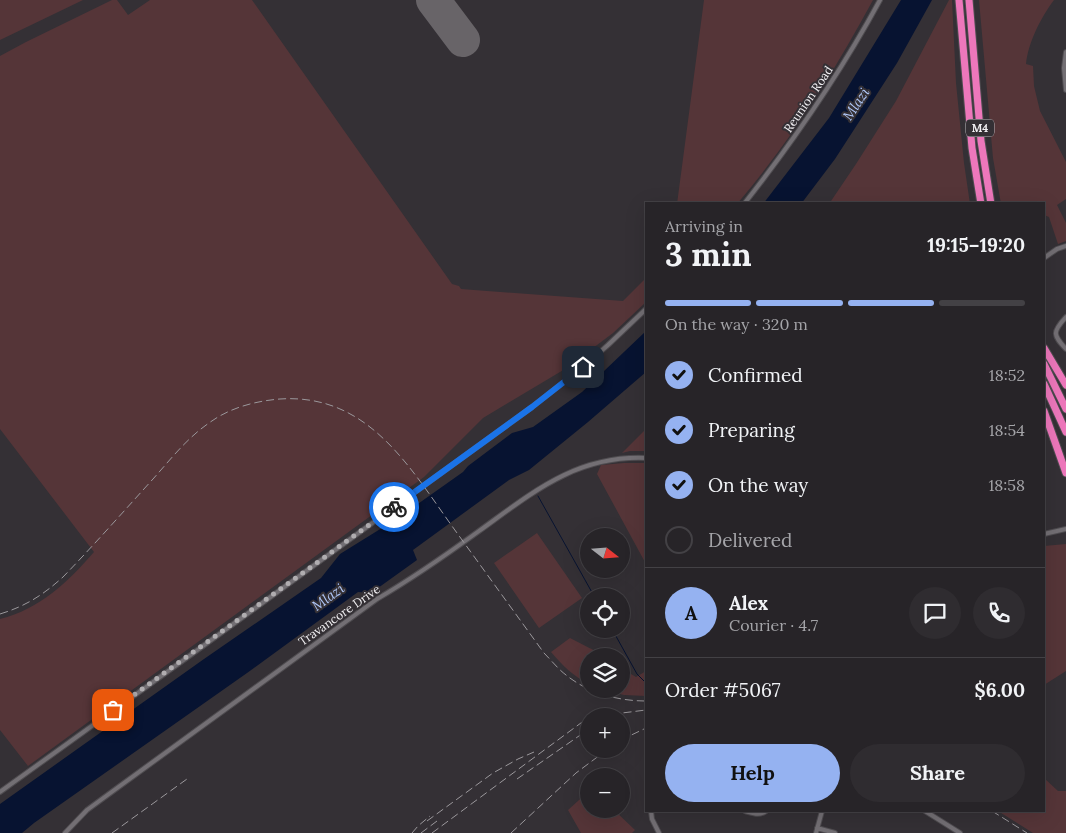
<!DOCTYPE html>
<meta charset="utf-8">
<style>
:root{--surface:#272428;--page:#2f2c30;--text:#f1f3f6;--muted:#a4a4a8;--line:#434145;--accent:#95b2f1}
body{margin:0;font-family:Lora,serif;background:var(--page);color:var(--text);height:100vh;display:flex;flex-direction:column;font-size:19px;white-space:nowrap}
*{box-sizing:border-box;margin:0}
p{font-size:16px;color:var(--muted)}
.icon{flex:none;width:28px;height:28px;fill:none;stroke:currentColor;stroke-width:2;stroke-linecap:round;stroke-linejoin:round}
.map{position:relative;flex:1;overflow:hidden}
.side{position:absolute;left:645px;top:202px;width:400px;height:610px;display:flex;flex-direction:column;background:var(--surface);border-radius:0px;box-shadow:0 5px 20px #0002,0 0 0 1px var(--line)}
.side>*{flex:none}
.needle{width:32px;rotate:107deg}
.fabs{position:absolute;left:580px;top:528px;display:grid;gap:10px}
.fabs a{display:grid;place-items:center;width:50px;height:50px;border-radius:50%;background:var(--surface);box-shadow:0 5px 20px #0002,0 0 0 1px var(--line);font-size:25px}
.pin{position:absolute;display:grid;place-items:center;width:42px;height:42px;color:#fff;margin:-21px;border-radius:10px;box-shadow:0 2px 8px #0006}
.courier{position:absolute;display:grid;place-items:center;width:50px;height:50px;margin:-25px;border:4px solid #1a73e8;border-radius:50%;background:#fff;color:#222;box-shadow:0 1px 6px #0007}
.head em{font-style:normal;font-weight:800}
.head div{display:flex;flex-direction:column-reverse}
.head{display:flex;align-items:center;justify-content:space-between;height:85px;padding:0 20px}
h1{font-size:32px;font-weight:800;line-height:38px}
.bar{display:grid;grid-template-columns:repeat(4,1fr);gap:8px 5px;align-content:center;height:60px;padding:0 20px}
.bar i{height:6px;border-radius:4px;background:var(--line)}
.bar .current{background:var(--accent)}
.bar p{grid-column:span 4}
.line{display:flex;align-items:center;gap:12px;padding:0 20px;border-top:1px solid var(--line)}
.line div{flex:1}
.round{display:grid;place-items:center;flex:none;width:52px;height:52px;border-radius:26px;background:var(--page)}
ol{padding:0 20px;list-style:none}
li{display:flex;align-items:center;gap:15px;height:55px}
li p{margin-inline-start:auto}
li .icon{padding:5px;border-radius:50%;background:var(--accent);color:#111;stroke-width:4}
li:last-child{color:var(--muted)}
li i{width:28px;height:28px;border:2px solid var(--line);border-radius:50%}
.button{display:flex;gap:10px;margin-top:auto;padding:10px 20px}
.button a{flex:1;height:58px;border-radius:30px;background:var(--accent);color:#111;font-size:20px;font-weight:800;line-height:58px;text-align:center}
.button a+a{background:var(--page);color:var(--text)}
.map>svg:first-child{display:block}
.green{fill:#553538}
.water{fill:#071331}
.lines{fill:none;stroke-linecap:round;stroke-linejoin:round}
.stream{stroke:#071331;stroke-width:1}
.runway{stroke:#686468;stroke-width:34}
.street-casing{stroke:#4f4c50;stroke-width:6}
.highway-casing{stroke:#4f4c50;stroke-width:9}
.street{stroke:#736f74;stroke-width:4}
.highway{stroke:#ed77bb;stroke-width:7}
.rail{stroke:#9b989c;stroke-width:1;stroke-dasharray:8 4;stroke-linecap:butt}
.done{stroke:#b0adb0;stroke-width:5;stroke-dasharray:0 9}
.route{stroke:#1a73e8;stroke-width:6}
.labels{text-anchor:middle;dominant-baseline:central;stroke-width:4;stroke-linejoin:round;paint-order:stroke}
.shield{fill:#343035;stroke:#b9b6ba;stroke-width:1}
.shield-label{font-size:11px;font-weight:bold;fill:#f2f0f3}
.street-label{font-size:12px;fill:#f2f0f3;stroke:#343035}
.water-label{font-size:14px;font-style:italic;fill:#b1c9fa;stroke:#343035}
</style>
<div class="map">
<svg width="1066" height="833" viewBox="0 0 1066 833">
<rect width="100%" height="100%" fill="#343035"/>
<!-- green -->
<path class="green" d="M0,0H83L0,40Z
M112,0H117L128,15L150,0H252L452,284L459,286L461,289L623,301L646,278V302L613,333L565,369L483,418L424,477L28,766L0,730V619C40,609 68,582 94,552L0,429V56L26,42Z
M704,0H873C834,72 790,142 737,204H677Z
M949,0H952L956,83L964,163L970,204H829L856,164L896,101Z
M979,0H1054C1041,17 1028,43 1026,64L1033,66L1034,86L1040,111L1066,162V199L1057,205L1066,223V241L1058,244L1049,217L1044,215V204H1001L993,158Z
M646,429V451H630L622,453Z
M624,463H646V564L597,474L601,465Z
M537,533L582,598L539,628L494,563Z
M1066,544V671L1044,685V546Z
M570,638L605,656H589V684C573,676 562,665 551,652Z
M621,668L636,677L646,671V696L624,695L599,689H621Z
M1044,778L1058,791H1066V833H1033L998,811H1044Z
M589,791V809H613L635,830L632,833H581L568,810Z"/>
<!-- water -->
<path class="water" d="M901,0H932L897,63L835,159L801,204H763L829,118Z
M646,331V372L588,422L529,470L509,480L413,550L417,560L371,593L358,592L247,673L34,823L22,833H0V804L204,659L321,578L340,554L398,518L463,472L468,466L512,433L533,427L582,392Z"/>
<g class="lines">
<!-- stream -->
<path class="stream" d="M538,496L594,596
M612,629L637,674L645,682"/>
<!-- runway -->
<path class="runway" d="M433,0L463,40"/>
<!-- street casing -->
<g class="street-casing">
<path id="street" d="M1066,52L1064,68L1066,90
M744,204C795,139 841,72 880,0
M1044,258L1057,249L1066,246
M1066,317C1052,332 1053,335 1066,349
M1044,534L1066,529
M0,792L192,654L532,407L583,367L608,345L646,309
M651,811L652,819L659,833
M745,811C753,813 759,816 766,811
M925,811L960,833
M817,828L835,833
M65,833L87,810L113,791L377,599C413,578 446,555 479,531C532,493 576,455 646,458
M816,833L822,811"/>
</g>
<!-- highway casing -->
<g class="highway-casing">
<path id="highway" d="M959,0L972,148L981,204
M969,0L981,141L991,204
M1044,348L1066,385
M1044,364L1066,409
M1044,384L1066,432
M1044,411L1066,473"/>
</g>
<!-- street -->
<use href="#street" class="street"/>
<!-- highway -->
<use href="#highway" class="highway"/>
<!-- rail -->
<path class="rail" d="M0,614C26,606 43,595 63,577C94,545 123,512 153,479C170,460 187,438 209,423C229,408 255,401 280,399C370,393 411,470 457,533C486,573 515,613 544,653C551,660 558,669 566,675C588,693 618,701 646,701
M612,716L622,713L646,710
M621,740L646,728
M517,779L589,729
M992,811L1027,833
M427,821L493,773L518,759L534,752
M112,833L187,779
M412,833L418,826L430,816
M421,833L437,821
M432,833L589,717
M511,833L576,773L608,749"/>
</g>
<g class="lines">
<!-- done -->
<path class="done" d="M113,710L394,507"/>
<!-- route -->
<path class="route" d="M394,507L532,407L583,367"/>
</g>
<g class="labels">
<!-- shield labels -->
<rect class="shield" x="966" y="119.5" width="28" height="17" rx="4"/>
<g class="shield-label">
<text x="980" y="128">M4</text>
</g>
<!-- street labels -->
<g class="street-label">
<text transform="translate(808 99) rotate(-56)">Reunion Road</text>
<text transform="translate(339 615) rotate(-35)">Travancore Drive</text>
</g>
<!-- water labels -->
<g class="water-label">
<text transform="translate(856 104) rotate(-56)">Mlazi</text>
<text transform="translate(328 597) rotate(-36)">Mlazi</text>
</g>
</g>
</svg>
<div class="fabs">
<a><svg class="needle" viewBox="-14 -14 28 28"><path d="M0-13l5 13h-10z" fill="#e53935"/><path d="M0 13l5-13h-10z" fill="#a4a4a8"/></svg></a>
<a><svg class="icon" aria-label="locate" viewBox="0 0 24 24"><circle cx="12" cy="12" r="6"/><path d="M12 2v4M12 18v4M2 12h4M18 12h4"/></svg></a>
<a><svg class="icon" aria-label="layers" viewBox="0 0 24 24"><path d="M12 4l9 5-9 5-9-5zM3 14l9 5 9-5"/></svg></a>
<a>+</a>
<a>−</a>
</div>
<div class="pin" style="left:113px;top:710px;background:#ea580c"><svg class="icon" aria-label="bag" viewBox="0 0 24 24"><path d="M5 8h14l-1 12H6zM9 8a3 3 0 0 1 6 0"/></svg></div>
<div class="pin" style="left:583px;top:367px;background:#1f2937"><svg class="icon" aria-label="home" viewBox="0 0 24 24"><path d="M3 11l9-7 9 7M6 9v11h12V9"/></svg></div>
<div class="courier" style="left:394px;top:507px"><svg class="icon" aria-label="bike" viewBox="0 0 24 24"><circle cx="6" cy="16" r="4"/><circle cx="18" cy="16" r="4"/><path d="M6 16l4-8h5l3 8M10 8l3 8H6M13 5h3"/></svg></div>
<section class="side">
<div class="head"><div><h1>3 min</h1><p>Arriving in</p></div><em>19:15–19:20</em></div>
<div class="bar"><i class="current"></i><i class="current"></i><i class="current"></i><i></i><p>On the way · 320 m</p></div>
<ol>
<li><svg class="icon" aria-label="check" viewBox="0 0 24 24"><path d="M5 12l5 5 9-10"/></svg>Confirmed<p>18:52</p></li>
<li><svg class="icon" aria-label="check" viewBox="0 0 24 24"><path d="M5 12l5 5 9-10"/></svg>Preparing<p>18:54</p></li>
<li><svg class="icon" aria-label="check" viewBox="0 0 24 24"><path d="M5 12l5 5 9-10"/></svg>On the way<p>18:58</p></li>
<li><i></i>Delivered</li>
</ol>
<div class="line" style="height:90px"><b class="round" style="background:var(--accent);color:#111">A</b><div><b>Alex</b><p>Courier · 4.7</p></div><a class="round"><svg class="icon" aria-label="chat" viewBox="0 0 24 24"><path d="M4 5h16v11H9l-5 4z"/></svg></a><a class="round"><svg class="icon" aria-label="phone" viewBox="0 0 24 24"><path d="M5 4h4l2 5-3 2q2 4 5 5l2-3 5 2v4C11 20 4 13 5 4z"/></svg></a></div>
<div class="line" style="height:65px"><div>Order #5067</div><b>$6.00</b></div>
<div class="button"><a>Help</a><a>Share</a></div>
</section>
</div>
